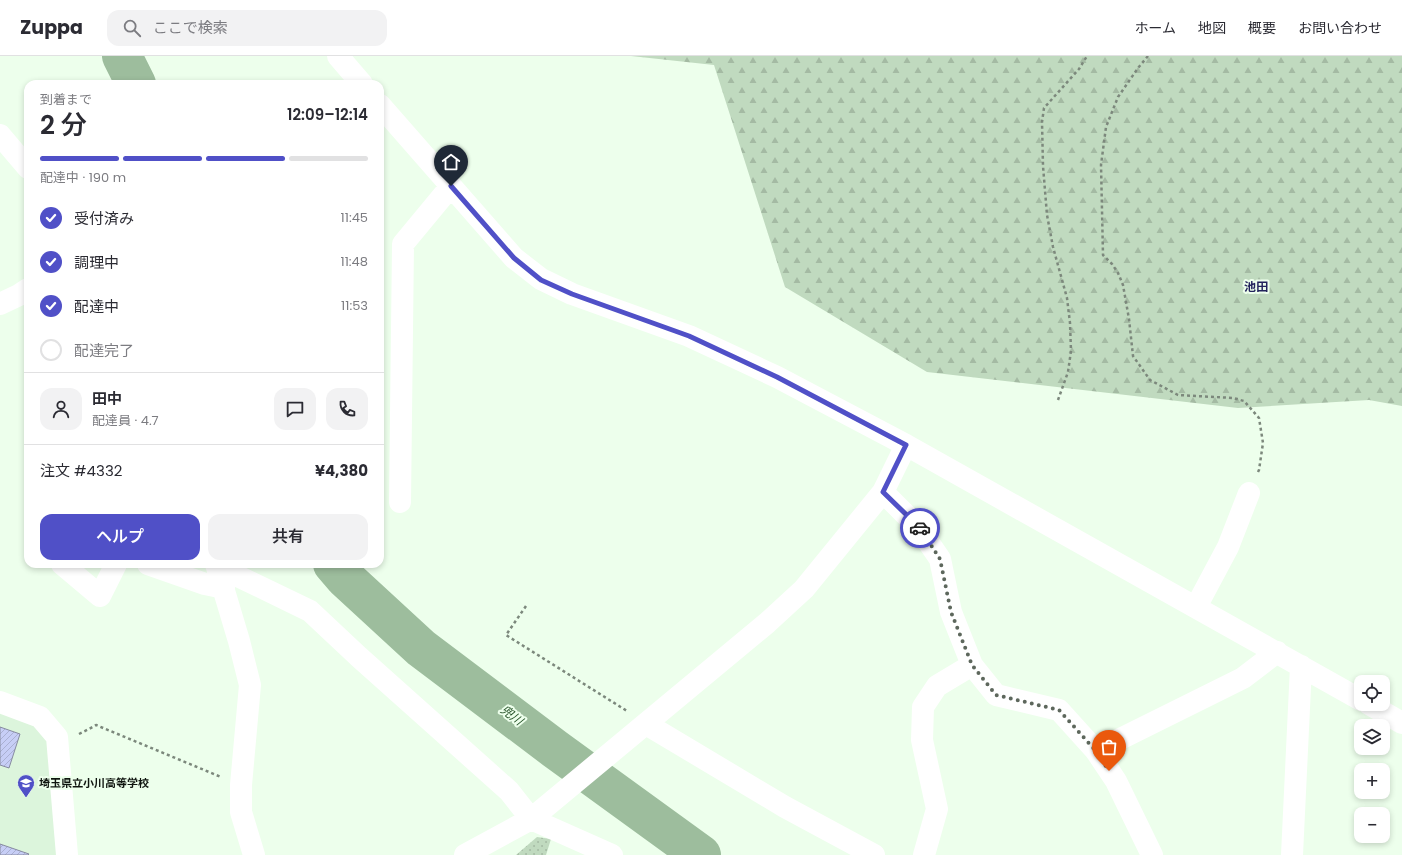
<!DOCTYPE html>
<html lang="ja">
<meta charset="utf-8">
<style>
:root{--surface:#fff;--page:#f2f2f3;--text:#2b2b33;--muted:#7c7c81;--line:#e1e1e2;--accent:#5050c7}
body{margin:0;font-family:Poppins,"Noto Sans JP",sans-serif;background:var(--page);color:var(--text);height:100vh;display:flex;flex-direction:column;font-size:15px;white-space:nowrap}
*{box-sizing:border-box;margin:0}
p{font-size:13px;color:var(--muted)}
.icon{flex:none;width:22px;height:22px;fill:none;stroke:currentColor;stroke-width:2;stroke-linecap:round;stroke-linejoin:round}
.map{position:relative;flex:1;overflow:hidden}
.sheet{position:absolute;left:24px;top:24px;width:360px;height:488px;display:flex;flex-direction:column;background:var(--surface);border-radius:12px;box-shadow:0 2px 6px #0003}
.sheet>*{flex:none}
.tools{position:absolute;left:1354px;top:619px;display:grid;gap:8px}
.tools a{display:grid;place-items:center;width:36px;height:36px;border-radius:8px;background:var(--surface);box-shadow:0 2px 6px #0003;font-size:20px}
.pin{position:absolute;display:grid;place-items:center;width:34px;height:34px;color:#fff;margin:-41px -17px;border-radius:50% 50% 50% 0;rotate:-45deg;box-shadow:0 0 4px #0007}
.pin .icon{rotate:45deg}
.courier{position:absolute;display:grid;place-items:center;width:40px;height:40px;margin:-20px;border:3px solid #5050c7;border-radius:50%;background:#fff;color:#222;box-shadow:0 1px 5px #0007}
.headline em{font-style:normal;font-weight:600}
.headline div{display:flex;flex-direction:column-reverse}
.headline{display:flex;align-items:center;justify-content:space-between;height:68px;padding:0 16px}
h1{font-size:26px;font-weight:600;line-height:30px}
.bar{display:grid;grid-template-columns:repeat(4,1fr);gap:6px 4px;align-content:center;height:48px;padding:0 16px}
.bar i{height:5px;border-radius:3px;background:var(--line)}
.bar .active{background:var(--accent)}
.bar p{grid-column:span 4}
.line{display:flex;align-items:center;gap:10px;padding:0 16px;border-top:1px solid var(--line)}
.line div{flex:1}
.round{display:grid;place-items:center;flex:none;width:42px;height:42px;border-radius:12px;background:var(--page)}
ol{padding:0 16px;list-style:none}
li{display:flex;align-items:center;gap:12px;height:44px}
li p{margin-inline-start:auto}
li .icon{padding:4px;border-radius:50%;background:var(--accent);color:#fff;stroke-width:4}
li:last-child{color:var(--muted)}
li i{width:22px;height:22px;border:2px solid var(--line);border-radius:50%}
.primary-button{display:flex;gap:8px;margin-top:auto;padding:8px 16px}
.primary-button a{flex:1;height:46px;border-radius:12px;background:var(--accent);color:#fff;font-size:16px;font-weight:600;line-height:46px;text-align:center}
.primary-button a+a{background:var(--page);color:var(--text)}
header{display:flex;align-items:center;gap:24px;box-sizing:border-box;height:56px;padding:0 20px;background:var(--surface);border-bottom:1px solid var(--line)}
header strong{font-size:19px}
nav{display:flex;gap:22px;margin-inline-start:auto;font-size:14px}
.search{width:280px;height:36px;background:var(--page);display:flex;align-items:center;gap:10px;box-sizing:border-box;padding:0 14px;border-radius:12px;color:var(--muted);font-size:15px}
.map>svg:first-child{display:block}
.built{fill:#dcf5dc}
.grass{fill:url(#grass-dots)}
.forest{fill:url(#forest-firs)}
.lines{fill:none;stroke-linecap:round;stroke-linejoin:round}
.river{stroke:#9dbd9d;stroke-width:40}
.building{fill:url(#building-hatch);stroke:#878ba0}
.path{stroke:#7c887c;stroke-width:2.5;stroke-dasharray:3 3;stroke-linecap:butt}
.minor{stroke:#fff;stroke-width:22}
.done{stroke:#5d675c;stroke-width:4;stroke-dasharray:0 7.2}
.route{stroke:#5050c7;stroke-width:5}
.labels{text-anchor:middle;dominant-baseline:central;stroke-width:4;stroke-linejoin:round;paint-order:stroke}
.poi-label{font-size:11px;font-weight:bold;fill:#0f150f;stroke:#edffec;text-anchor:start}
.neighbourhood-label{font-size:12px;font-weight:bold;fill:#22235c;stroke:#edffec}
.water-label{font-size:12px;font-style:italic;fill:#245126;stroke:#edffec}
</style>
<header>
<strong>Zuppa</strong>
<div class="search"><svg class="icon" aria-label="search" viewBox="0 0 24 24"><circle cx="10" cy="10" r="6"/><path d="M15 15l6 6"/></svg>ここで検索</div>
<nav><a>ホーム</a><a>地図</a><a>概要</a><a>お問い合わせ</a></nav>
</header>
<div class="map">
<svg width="1402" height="799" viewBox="0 0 1402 799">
<defs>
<pattern id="grass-dots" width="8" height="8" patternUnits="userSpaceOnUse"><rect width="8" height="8" fill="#c0dabf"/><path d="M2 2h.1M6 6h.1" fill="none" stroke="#a4baa3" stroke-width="1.8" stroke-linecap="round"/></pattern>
<pattern id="forest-firs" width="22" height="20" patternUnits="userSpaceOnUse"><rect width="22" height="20" fill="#c0dabf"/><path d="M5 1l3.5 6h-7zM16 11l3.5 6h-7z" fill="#a4baa3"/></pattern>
<pattern id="building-hatch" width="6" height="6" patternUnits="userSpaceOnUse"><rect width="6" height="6" fill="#c7cef6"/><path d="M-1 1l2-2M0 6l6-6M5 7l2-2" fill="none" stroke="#aab0d2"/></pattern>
</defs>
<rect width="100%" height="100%" fill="#edffec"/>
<!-- built -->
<path class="built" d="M0,654L37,670L48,685L57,799H0Z"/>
<!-- grass -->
<path class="grass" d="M537,781L551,783L546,799H516Z"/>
<!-- forest -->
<path class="forest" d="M631,0H1402V350L1369,344L1238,352L927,316L785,231L714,9Z"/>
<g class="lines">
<!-- river -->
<path class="river" d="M122,0L136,28
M333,508L345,522L421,592L555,693L701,799"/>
</g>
<!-- building -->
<path class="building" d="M0,671L20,678L9,712L0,709Z
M0,788L29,798L28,799H0Z"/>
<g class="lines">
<!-- path -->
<path class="path" d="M1148,0L1138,12L1118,41L1106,71L1101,109L1103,199L1112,208L1118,217L1123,229L1129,263L1133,300L1150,324L1178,339L1233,342L1244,345L1259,362L1263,387L1259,414L1257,418
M1058,344L1068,316L1071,295L1070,267L1067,242L1053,191L1047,159L1043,110L1042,66L1044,52L1079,13L1087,0
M526,550L506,579L627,655
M79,678L89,673L96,669L221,721"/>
<!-- minor -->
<path class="minor" d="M338,0L362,28
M380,49L514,202L541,223L572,238L689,280L777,321L906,389L1361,644
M0,79L28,112
M0,248L19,239L28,233
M883,436L918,471L940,503L951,556L972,609L996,639L1059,654L1096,695L1116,725L1152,799
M400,446L403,188L451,130
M62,508L100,540L116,508
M148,508L205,528L224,532
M216,508L239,585L250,629L241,729V756L254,799
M217,510L310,555L359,601L509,735L531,763L612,799
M1196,551L1228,491L1249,437
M0,646L40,661L57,681L67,799
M1369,648L1402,667
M646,668L785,751L874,799
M1096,695L1243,622L1277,596
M465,799L531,763L767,567L804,533L883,436L906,389
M924,799L937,753L922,684L923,651L937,630L972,609
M1292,799L1301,610"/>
</g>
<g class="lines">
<!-- done -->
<path class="done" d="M920,472L940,503L951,556L972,609L996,639L1059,654L1096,695L1109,715"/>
<!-- route -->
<path class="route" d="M451,130L514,202L541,224L572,238L689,280L777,321L906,389L883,436L920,472"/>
</g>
<!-- icons -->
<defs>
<g id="school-pin" transform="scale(0.9)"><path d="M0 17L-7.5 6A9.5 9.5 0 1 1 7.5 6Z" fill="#5050c7" stroke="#edffec"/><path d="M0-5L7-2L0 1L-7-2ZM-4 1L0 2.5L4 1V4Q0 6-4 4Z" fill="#fff"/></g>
</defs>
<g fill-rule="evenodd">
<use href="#school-pin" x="26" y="727"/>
</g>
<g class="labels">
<!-- poi labels -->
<g class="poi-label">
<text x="39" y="727">埼玉県立小川高等学校</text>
</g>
<!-- neighbourhood labels -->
<g class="neighbourhood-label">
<text x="1256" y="230">池田</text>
</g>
<!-- water labels -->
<g class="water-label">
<text transform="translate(512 659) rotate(37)">兜川</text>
</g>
</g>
</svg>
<div class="tools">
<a><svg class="icon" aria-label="locate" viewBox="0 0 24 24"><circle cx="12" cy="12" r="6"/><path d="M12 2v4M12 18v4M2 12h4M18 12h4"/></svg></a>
<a><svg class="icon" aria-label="layers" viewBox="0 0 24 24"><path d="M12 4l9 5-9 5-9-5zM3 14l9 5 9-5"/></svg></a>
<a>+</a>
<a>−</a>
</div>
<div class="pin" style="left:1109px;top:715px;background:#ea580c"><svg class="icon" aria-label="bag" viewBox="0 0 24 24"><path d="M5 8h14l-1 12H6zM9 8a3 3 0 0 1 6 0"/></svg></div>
<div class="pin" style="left:451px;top:130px;background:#1f2937"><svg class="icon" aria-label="home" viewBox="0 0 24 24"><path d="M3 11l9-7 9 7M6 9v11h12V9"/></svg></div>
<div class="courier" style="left:920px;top:472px"><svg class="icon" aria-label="car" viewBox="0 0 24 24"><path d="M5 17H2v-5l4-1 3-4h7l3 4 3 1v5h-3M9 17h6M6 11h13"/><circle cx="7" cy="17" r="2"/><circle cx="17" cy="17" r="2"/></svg></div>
<section class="sheet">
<div class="headline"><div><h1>2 分</h1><p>到着まで</p></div><em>12:09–12:14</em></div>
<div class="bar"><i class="active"></i><i class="active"></i><i class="active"></i><i></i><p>配達中 · 190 m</p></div>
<ol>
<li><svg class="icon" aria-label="check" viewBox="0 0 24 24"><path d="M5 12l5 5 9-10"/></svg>受付済み<p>11:45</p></li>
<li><svg class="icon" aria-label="check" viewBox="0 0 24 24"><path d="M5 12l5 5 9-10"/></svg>調理中<p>11:48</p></li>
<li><svg class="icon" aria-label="check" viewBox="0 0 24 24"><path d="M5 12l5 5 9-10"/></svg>配達中<p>11:53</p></li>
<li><i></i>配達完了</li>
</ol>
<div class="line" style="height:72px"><a class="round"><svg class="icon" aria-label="person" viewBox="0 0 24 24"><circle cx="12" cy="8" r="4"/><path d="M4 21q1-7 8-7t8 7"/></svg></a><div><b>田中</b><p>配達員 · 4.7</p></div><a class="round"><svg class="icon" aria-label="chat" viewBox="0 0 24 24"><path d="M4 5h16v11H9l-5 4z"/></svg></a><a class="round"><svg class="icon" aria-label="phone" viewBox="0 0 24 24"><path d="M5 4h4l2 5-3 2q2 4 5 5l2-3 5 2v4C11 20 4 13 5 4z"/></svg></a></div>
<div class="line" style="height:52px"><div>注文 #4332</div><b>¥4,380</b></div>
<div class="primary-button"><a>ヘルプ</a><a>共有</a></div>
</section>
</div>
